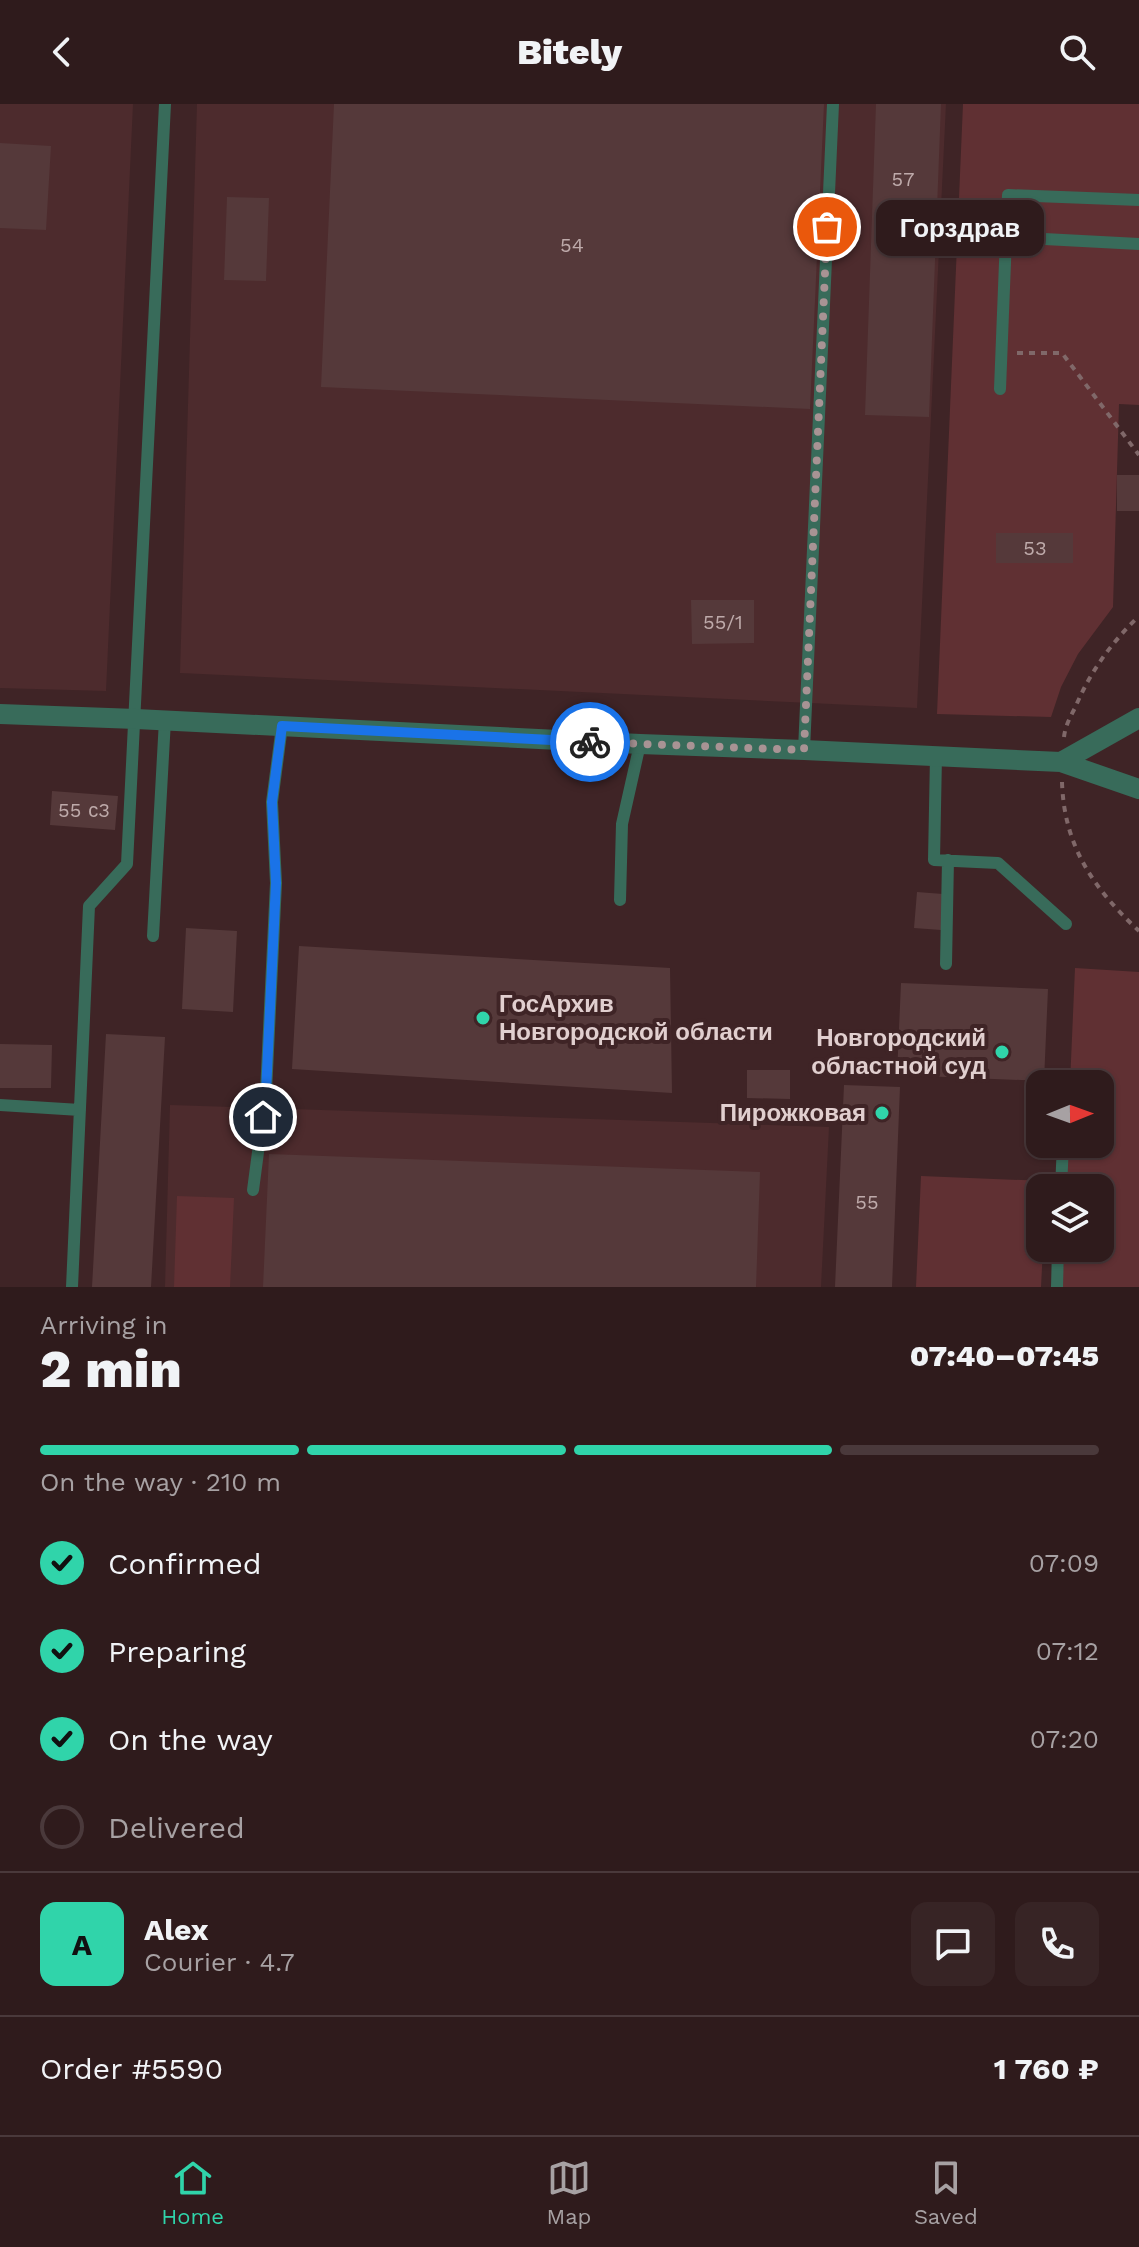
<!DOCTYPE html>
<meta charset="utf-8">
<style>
:root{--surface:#2f1b1c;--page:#372425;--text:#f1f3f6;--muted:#a7a1a3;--line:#4a393b;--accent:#30d4aa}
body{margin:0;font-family:"Work Sans",sans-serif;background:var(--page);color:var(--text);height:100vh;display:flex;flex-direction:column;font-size:30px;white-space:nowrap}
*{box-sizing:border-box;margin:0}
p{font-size:26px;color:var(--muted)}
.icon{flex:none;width:44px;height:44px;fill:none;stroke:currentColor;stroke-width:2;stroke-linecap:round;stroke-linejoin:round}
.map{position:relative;height:1183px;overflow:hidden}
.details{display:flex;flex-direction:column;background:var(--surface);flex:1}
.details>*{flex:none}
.needle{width:52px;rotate:89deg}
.fabs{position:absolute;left:1026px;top:966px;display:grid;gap:16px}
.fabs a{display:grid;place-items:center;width:88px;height:88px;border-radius:16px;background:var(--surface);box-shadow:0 2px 6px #0004,0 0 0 2px var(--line);font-size:40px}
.pin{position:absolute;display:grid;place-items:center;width:68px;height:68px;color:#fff;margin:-34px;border:4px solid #fff;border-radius:50%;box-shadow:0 2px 8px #0007}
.courier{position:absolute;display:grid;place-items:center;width:80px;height:80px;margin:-40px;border:6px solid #1a73e8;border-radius:50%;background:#fff;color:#222;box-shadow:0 2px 10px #0007}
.bubble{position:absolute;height:56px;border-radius:16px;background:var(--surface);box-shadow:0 2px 6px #0004,0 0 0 2px var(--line);font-size:26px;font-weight:800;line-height:56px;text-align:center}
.head em{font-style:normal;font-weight:800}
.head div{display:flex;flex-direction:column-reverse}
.head{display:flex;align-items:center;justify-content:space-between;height:136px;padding:0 40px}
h1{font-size:52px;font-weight:800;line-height:60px}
.bar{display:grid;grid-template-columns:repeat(4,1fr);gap:12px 8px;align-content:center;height:96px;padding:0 40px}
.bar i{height:10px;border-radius:6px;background:var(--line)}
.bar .active{background:var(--accent)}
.bar p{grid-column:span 4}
.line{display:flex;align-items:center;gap:20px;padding:0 40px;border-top:2px solid var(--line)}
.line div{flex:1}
.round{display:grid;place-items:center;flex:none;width:84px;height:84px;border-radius:16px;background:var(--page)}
ol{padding:0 40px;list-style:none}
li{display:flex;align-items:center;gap:24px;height:88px}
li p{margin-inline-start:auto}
li .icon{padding:8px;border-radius:50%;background:var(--accent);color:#111;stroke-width:4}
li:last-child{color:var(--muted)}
li i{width:44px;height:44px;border:4px solid var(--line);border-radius:50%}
header{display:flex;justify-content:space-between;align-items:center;height:104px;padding:0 40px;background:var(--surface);font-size:36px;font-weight:800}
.tabs{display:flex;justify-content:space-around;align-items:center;height:112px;border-top:2px solid var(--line);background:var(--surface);font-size:22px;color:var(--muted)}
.tabs a{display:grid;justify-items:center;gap:4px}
.tabs .active{color:var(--accent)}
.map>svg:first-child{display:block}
.built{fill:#4d2b2d}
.green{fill:#603033}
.building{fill:#55393a}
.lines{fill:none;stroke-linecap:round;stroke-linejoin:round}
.path{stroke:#806869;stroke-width:4;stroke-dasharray:6 6;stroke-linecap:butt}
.service{stroke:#386b5a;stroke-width:12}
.minor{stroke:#386b5a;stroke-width:20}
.done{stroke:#a89394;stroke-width:8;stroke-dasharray:0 14.4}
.route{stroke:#1a73e8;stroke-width:10}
.poi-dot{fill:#30d4aa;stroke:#3f2426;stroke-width:3}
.labels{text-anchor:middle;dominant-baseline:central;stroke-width:8;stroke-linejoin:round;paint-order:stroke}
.number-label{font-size:20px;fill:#beaaaa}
.poi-label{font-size:24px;font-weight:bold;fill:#e1cfcf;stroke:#3f2426;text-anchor:end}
</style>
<header><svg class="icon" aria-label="back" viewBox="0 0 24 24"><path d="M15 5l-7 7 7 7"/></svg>Bitely<svg class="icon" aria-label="search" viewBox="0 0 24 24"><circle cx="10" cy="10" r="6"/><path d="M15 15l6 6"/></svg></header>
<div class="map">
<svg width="1139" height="1183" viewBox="0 0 1139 1183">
<rect width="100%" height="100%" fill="#3f2426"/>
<!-- built -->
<path class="built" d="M0,0H133L106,587L0,584Z
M197,0H946L917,604L180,569Z
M170,1001L829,1023L821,1183H165Z"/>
<!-- green -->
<path class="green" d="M963,0H1139V301L1119,300L1113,503L1078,550L1061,583L1051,613L937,610Z
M1075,864L1139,868V1183H1062L1064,1144H1100V1084H1066L1068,1040H1100V980H1070Z
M921,1072L1046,1077L1045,1084H1040V1144H1043L1041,1183H916Z
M177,1092L234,1094L230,1183H174Z"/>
<!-- building -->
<path class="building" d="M334,0H824L810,305L321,283Z
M876,0H941L929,313L865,311Z
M0,39L51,42L46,126L0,124Z
M227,93L269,94L266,177L224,176Z
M1117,371H1139V407H1117Z
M996,429H1073V459H996Z
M691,496H754V539L692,540Z
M52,687L118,692L115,726L50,721Z
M917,788L943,790L941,826L914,824Z
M186,824L237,827L233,908L182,905Z
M299,842L670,864L672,989L292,965Z
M901,879L1048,885L1044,977L897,971Z
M106,930L165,933L151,1183H92Z
M0,940L52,941L51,984H0Z
M747,966H790V995L747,994Z
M844,981L900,983L892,1183H835Z
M269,1050L760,1068L756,1183H263Z"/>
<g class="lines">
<!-- path -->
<path class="path" d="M1017,249H1062L1139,351
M1064,633C1065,623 1070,613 1075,604C1090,568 1111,539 1139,512
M1062,678C1064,742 1093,784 1139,827"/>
<!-- service -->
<path class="service" d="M1139,96L1008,91L1006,133L1139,140
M1000,285L1006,133
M804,646L833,0
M936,652L934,756L998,759L1066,820
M620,796L622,720L640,640
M153,832L165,616
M946,860L948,756
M0,1001L80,1006
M1061,1084L1063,1040
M253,1086L266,988L276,779L272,698L282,622
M72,1183L89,802L127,760L165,0
M1057,1183L1058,1144"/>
<!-- minor -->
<path class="minor" d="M0,610L136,615L640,640L804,646L1061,658L1139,685
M1061,658L1139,614"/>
</g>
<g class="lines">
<!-- done -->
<path class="done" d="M590,638L804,646L827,123"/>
<!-- route -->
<path class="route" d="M263,1013L266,988L276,779L272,698L282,622L590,638"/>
</g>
<!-- markers -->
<g class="poi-dot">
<circle cx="483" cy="914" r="8"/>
<circle cx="1002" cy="948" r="8"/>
<circle cx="882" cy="1009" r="8"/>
</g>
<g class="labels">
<!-- number labels -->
<g class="number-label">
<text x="903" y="75">57</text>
<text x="572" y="141">54</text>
<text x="1035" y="444">53</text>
<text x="723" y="518">55/1</text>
<text x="84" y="706">55 с3</text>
<text x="867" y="1098">55</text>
</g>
<!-- poi labels -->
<g class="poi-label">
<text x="499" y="900" text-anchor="start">ГосАрхив<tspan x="499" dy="28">Новгородской области</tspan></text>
<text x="986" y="934">Новгородский<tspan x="986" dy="28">областной суд</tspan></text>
<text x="866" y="1009">Пирожковая</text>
</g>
</g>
</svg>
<div class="fabs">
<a><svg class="needle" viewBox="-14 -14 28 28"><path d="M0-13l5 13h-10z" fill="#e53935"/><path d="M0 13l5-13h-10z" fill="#a7a1a3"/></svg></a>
<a><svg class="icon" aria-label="layers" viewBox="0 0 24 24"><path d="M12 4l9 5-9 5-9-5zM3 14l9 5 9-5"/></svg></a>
</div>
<div class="pin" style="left:827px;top:123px;background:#ea580c"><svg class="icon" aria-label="bag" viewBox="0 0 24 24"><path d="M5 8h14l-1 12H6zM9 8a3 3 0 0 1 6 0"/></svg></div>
<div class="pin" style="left:263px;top:1013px;background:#1f2937"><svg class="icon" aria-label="home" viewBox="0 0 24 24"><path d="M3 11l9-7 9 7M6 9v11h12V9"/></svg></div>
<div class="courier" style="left:590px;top:638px"><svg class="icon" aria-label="bike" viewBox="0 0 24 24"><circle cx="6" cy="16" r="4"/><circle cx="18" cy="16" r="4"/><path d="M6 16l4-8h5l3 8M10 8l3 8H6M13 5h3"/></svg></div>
<div class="bubble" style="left:876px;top:96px;width:168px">Горздрав</div>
</div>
<section class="details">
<div class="head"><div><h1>2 min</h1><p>Arriving in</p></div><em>07:40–07:45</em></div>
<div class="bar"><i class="active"></i><i class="active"></i><i class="active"></i><i></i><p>On the way · 210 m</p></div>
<ol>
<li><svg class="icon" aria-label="check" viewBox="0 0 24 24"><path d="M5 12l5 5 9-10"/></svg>Confirmed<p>07:09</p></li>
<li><svg class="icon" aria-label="check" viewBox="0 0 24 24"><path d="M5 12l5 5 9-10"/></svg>Preparing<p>07:12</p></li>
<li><svg class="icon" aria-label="check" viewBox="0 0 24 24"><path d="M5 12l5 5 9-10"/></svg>On the way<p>07:20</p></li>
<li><i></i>Delivered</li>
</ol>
<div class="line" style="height:144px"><b class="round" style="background:var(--accent);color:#111">A</b><div><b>Alex</b><p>Courier · 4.7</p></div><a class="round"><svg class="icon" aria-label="chat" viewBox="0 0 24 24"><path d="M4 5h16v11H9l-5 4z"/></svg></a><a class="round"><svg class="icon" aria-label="phone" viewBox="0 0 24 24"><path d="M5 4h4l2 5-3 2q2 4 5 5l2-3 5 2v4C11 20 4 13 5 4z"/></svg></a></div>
<div class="line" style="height:104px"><div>Order #5590</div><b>1 760 ₽</b></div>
</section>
<nav class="tabs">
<a class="active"><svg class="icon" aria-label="home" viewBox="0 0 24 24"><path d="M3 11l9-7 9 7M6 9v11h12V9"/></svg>Home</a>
<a><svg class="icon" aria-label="map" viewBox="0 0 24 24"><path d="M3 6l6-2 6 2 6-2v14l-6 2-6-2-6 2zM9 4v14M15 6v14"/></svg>Map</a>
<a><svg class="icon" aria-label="saved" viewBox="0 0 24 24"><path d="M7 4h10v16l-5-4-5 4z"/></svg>Saved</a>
</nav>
